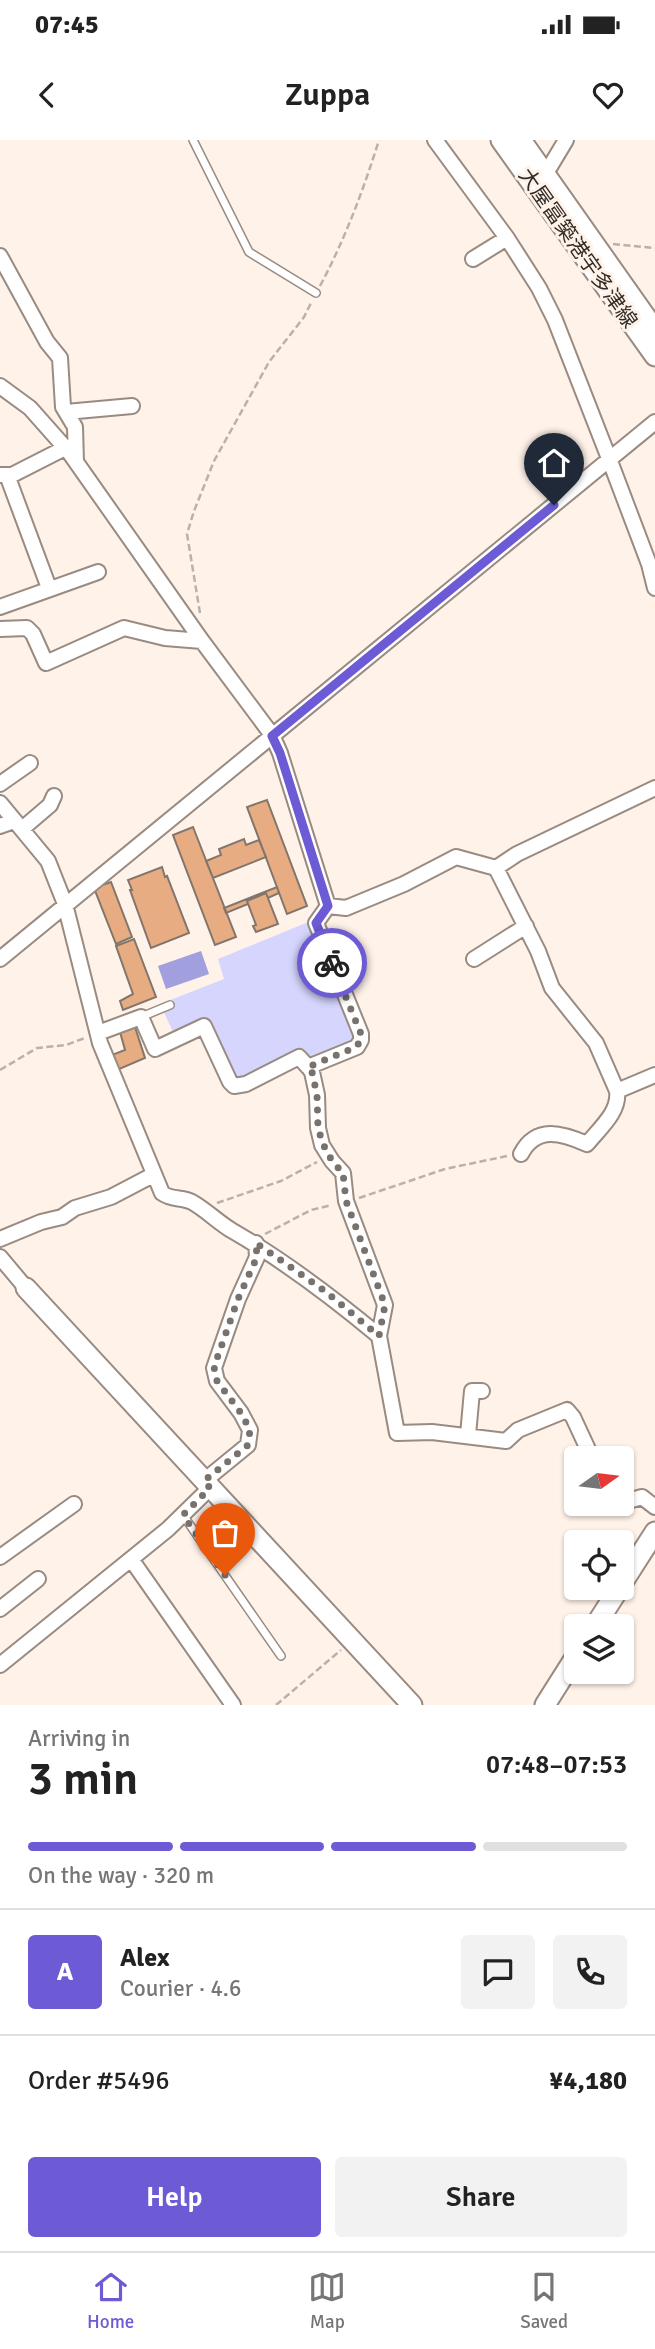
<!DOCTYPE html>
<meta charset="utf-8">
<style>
:root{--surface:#fff;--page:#f2f2f2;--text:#222;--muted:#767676;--line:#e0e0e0;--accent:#6d5bd5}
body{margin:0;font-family:Signika,"Noto Sans JP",sans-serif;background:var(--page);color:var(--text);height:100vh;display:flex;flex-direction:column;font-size:26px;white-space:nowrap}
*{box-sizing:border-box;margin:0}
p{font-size:23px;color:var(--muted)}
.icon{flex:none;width:38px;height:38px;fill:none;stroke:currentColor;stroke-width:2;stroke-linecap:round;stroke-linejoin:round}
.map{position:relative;height:1565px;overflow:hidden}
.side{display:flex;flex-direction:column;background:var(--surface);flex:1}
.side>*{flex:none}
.needle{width:46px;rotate:76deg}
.tools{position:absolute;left:564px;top:1306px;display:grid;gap:14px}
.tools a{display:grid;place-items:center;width:70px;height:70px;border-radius:7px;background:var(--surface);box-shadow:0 2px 5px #0004;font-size:35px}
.pin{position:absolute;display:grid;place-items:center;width:60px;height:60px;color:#fff;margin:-72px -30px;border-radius:50% 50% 50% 0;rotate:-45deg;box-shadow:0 0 7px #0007}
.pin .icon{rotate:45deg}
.courier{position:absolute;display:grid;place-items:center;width:70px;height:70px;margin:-35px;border:5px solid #6d5bd5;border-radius:50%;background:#fff;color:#222;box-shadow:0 2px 9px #0007}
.head em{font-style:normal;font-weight:600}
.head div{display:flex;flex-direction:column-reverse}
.head{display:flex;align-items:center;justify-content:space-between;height:119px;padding:0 28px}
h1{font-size:46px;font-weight:600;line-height:52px}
.bar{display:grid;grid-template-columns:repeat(4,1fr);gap:10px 7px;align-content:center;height:84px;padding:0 28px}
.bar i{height:9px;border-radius:5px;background:var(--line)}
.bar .selected{background:var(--accent)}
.bar p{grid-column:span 4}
.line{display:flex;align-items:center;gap:18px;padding:0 28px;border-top:2px solid var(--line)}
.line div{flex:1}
.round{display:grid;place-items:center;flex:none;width:74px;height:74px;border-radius:7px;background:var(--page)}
.action{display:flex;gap:14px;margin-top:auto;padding:14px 28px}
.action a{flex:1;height:80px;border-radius:7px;background:var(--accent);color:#fff;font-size:28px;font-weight:600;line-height:80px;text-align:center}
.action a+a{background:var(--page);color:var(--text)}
.status{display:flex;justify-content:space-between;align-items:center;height:49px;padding:0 35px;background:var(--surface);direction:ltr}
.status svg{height:19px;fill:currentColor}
header{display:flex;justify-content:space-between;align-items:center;height:91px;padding:0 28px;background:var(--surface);font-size:32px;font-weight:600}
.tabs{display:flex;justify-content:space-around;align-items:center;height:98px;border-top:2px solid var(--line);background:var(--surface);font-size:19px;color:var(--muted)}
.tabs a{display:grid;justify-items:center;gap:4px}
.tabs .selected{color:var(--accent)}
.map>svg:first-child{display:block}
.green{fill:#d5d5fe}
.water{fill:#a19fde}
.building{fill:#e7ac81;stroke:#82756c;stroke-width:2}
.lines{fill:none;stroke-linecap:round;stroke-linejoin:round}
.lane-casing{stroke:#998b81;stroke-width:10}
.street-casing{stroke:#998b81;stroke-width:18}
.secondary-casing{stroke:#998b81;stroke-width:23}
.path{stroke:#bbb1aa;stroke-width:2.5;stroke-dasharray:7 3.5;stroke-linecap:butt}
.lane{stroke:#fff;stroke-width:7}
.street{stroke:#fff;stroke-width:14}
.secondary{stroke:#fff;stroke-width:19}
.done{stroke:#79716c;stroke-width:7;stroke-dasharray:0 12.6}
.route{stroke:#6d5bd5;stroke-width:9}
.labels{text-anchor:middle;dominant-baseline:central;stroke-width:6;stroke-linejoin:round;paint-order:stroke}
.street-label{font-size:21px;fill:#322c28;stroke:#fef2e9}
</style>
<div class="status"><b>07:45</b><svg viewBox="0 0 49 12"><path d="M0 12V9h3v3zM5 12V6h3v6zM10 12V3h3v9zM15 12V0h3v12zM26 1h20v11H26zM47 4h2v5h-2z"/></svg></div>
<header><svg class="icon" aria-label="back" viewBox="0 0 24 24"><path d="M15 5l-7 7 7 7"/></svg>Zuppa<svg class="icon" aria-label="heart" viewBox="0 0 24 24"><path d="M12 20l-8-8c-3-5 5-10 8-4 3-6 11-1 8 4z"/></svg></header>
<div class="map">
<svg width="655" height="1565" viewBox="0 0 655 1565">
<rect width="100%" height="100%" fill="#fef2e9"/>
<!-- green -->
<path class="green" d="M311,781L357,896L354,904L244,941L233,936L207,879L174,894L160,864L224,839L218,819Z"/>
<!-- water -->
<path class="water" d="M201,811L209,834L166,849L158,826Z"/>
<!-- building -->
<path class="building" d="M267,660L307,766L287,774L247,667Z
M193,687L236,797L215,805L173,695Z
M244,699L246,705L259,700L266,717L213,738L206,721L221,715L219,709Z
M162,727L165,737L167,736L189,793L151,808L130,750H132L128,740Z
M111,742L132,797L116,804L94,748Z
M277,747L279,753L268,758L266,753L247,761L248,764L226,773L224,768Z
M266,753L278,784L256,792L253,786L256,785L247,761Z
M134,799L156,857L123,870L120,861L133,854L116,806Z
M135,887L145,918L117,930L112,915L125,910L120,892Z"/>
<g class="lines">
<!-- lane casing -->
<g class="lane-casing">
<path id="lane" d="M193,0L249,112L316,153
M141,877L170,865
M183,1375L281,1516"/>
</g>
<!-- street casing -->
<g class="street-casing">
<path id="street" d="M435,0L507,98L539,148L555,180L610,321L649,424L655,448
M545,35L566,0
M0,116L47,202L60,218L63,267L75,287L76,322
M473,119L507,98
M0,246L30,268L69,312L202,501L272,595L280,613L328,766
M66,272L132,266
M0,335H12L65,308
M7,335L49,448
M0,467L98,432
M0,489L27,488L33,494L46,523L124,488L165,498L202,501
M0,644L30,623
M0,663L48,721L65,764L100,903L162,1053C171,1060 182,1057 192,1062C206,1070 218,1082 231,1090C285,1121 332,1157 379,1196
M0,686L14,681
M22,689L50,665L54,656
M496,728L538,811L552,848L596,903L617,951C620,972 599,989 587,1004C562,993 536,985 521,1014
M328,766L346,768L404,744L456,717L496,728L517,714L655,648
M0,819L655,282
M474,819L526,786
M98,893L141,877L155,909L204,886L230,942L234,946L246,944L299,917L308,927L357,907L361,900V894L316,783L328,766
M308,927L312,932L317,955L318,988L322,1005L332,1021L343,1033L346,1061L385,1165L379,1196L397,1293L432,1292L506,1301L518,1290L567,1270L573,1277L592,1318
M617,951L655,935
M0,1099L41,1082L62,1077L75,1068L111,1057L153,1035
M0,1117L26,1148
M468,1295L472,1251H482
M204,1341L248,1305L250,1290L241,1273L217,1241L214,1228L238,1159L257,1117L256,1103
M621,1363L642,1357L655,1367
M0,1417L74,1364
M131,1419L233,1565
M0,1469L38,1439
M0,1525L168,1389L210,1348"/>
</g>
<!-- secondary casing -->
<g class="secondary-casing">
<path id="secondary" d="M501,0L655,216
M521,0L655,190
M26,1148L412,1565
M621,1445L655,1392
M595,1486L620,1447
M545,1565L576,1516"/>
</g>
<!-- path -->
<path class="path" d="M613,104L655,108
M320,146C345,99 363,51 379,0
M200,473L187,394L194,371L214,321L269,222L304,177L312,161
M0,930L37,908L66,905L85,898
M359,1058L445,1029L507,1016
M217,1063L281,1041L317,1022
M265,1094L311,1070L332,1065
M276,1565L341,1510"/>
<!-- lane -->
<use href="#lane" class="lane"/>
<!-- street -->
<use href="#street" class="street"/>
<!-- secondary -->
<use href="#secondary" class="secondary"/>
</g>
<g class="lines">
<!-- done -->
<path class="done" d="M225,1435L183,1375L210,1348L204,1341L248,1305L250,1290L241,1273L217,1241L214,1227L238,1159L257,1117L256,1103L325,1151L379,1196L385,1165L346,1061L343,1033L332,1021L323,1004L318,988L317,955L312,932L308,927L356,907L361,900V894L332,823"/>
<!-- route -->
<path class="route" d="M332,823L316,783L328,766L280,613L272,596L554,365"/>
</g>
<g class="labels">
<!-- street labels -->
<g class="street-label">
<text transform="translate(578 108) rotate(55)">大屋冨築港宇多津線</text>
</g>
</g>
</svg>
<div class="tools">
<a><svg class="needle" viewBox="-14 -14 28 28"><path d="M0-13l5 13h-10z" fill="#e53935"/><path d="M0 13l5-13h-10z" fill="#767676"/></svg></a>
<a><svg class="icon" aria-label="locate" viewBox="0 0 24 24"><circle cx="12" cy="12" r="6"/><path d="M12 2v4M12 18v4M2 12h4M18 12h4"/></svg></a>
<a><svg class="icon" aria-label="layers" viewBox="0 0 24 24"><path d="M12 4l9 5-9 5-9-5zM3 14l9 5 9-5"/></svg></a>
</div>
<div class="pin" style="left:225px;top:1435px;background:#ea580c"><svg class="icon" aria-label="bag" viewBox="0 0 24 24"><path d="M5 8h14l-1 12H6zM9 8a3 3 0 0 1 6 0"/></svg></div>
<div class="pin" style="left:554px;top:365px;background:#1f2937"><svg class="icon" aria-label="home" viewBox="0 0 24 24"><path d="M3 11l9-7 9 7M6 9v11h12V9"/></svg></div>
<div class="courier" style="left:332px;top:823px"><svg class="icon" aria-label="bike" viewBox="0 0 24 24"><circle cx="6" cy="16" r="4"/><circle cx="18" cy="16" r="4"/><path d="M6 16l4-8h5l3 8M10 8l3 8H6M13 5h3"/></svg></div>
</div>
<section class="side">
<div class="head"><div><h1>3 min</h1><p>Arriving in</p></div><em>07:48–07:53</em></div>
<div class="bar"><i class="selected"></i><i class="selected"></i><i class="selected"></i><i></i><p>On the way · 320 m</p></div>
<div class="line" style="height:126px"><b class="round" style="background:var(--accent);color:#fff">A</b><div><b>Alex</b><p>Courier · 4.6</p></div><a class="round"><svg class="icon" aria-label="chat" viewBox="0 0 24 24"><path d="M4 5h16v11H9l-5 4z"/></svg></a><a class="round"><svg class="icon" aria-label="phone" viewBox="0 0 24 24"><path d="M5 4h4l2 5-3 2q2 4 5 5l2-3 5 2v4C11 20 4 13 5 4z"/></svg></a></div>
<div class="line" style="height:91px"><div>Order #5496</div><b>¥4,180</b></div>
<div class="action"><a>Help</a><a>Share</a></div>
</section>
<nav class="tabs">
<a class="selected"><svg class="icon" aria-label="home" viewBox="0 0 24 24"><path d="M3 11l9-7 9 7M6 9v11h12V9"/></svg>Home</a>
<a><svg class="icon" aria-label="map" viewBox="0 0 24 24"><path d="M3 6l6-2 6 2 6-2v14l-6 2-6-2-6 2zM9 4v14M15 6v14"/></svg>Map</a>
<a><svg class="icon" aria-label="saved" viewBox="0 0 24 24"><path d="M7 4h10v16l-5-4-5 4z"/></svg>Saved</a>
</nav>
